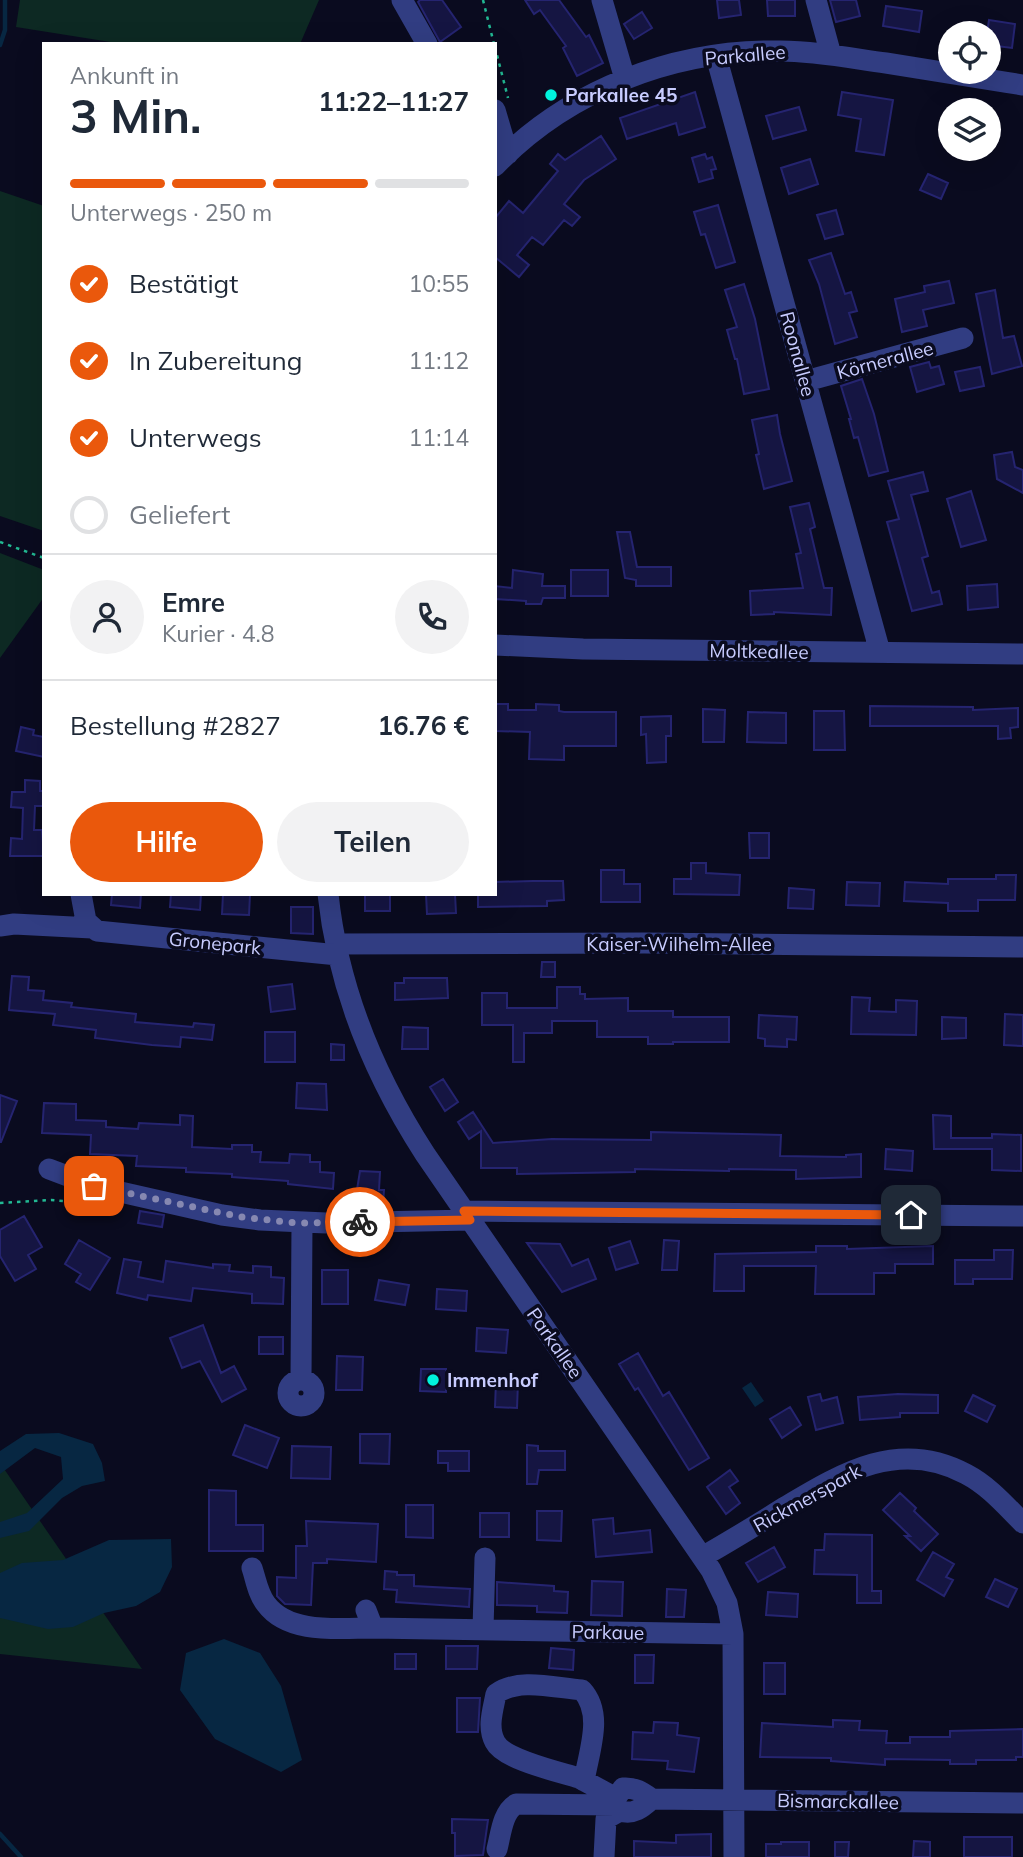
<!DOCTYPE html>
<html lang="de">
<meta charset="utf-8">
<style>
:root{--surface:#fff;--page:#f2f2f3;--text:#1f2937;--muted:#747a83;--line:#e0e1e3;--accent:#ea580c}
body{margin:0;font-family:Mulish,sans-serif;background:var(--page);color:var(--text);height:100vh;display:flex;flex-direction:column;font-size:26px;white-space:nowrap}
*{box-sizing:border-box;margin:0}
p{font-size:23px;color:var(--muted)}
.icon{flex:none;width:38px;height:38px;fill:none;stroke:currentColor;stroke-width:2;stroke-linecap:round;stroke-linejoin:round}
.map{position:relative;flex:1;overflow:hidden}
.sheet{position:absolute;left:42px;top:42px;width:455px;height:854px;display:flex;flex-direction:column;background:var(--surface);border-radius:0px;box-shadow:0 7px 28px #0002}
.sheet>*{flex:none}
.controls{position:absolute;left:938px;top:21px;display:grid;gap:14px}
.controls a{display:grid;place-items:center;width:63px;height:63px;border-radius:50%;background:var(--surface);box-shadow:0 7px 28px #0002;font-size:35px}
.pin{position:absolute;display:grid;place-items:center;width:60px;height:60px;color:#fff;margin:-30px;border-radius:14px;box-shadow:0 4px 10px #0006}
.courier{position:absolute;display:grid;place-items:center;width:70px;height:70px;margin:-35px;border:5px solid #ea580c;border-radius:50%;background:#fff;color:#222;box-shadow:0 2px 9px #0007}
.summary em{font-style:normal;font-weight:700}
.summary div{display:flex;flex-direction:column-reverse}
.summary{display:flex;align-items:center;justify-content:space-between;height:119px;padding:0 28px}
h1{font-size:46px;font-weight:700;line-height:52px}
.bar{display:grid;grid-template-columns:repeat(4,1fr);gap:10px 7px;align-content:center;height:84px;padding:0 28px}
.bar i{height:9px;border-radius:5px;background:var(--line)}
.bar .selected{background:var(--accent)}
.bar p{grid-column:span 4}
.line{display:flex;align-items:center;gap:18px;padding:0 28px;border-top:2px solid var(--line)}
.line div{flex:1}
.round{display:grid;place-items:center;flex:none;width:74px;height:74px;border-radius:37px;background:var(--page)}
ol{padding:0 28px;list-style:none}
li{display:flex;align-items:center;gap:21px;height:77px}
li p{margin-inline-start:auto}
li .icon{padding:7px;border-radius:50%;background:var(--accent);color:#fff;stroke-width:4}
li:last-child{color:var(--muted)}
li i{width:38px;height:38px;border:4px solid var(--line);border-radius:50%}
.button{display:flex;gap:14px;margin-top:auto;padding:14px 28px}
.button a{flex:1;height:80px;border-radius:42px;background:var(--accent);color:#fff;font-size:28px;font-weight:700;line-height:80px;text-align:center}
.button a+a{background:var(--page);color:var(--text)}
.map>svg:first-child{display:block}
.green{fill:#0d2923}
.water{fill:#072742}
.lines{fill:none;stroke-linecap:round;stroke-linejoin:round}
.stream{stroke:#072742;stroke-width:4.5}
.building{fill:#151542;stroke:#252470;stroke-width:2}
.path{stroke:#22b993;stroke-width:2.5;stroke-dasharray:3.5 5;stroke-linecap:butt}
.minor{stroke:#313d82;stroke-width:21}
.done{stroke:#8688b1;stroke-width:7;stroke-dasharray:0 12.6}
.route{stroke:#ea580c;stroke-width:9}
.poi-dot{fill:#00f3dd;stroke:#0a0b1f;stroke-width:2.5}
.labels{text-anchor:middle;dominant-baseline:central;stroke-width:7;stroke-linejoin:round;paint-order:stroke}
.street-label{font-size:19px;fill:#c8ccff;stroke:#0a0b1f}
.poi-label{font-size:19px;font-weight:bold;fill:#c8ccff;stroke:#0a0b1f;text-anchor:start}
</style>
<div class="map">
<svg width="1023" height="1857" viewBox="0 0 1023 1857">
<rect width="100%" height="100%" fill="#0a0b1f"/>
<!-- green -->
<path class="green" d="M20,0H319L300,44H123L16,27Z
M0,191L44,206V531L0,516Z
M0,553L44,570V597L0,658Z
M0,1463L142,1669L0,1654Z"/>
<!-- water -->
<path class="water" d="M751,1382L764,1401L755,1407L742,1388Z
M59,1433L93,1444L102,1463L105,1481L82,1486L62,1498L29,1531L0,1538V1522L27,1513L63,1479L61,1457L35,1448L0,1474V1451L26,1434Z
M171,1539L172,1567L160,1592L136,1606L104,1613L73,1627L48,1629L0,1618V1573L22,1563L63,1560L109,1540Z
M224,1639L260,1653L281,1686L302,1760L281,1772L215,1739L180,1690L186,1653Z"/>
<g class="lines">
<!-- stream -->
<path class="stream" d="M0,45L5,30V0
M0,1834L21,1857"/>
</g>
<!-- building -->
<path class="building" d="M420,0H442L461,27L440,42L418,2Z
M525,0H559L586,37L589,35L603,63L577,76L563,48L566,46L540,10L534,14Z
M717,0H739L741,15L719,18Z
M767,0H795V16H768Z
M830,0H856L860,16L836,22Z
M886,6L922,11L919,32L883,26Z
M642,12L652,28L634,39L624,24Z
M989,20L1015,24L1012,48L989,45V33H987Z
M695,92L705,127L679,135L676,123L627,139L620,118Z
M842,92L893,100L884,155L856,151L861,119L838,115Z
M799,107L806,130L773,139L766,116Z
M601,136L616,159L584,180L564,204L580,217L572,226L564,220L543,245L532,237L517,255L529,265L519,277L495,257V218L509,201L523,213L558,171L550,164L558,154L565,160Z
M705,154L707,159L712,157L716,169L711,170L713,178L699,182L692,158Z
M810,159L818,184L789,194L781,168Z
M928,174L948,183L941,199L920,190Z
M718,205L735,262L716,268L705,234L701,235L694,212Z
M836,210L843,234L825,239L817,215Z
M831,253L845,294L851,292L857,311L849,313L857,337L835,344L819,284L809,260Z
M949,281L954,303L923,310L927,326L902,332L895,299L925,292L924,286Z
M744,284L755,319L769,389L744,394L737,359H735L727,330L737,327L725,290Z
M995,290L1003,338L1014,336L1022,366L992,374L976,294Z
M929,362L931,368L939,366L944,384L917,392L910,367Z
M980,367L984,386L960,391L955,372Z
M862,379L874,414L888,471L869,476L858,437L854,438L849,419H851L841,386Z
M777,415L780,434L792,481L764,489L756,455L759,454L752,420Z
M1012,452L1015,467L1023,470V493L997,479L994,455Z
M923,472L928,491L911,495L928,556L922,558L932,593L939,591L942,604L912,611L887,522L899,519L888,481Z
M971,491L986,540L961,547L947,499Z
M809,503L815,527L810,529L824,588H832L831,615L774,612V614L751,615L750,591L803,588L796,554L801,553L790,507Z
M617,532H630L637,567H671V586H636V580L625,578Z
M513,570L543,574L542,586H565V598H543L541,604H526V601L495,599V586L512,588Z
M571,570H608V596H571Z
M997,584L998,607L968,610L967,586Z
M495,704H508V710H536V704L559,705V711L564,712H616V746H564V760L529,759L530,732L495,731Z
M870,706L973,707V710L1018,708V727L1010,728L1011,738L998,739V726H870Z
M703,709L725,710L724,742H703Z
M814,711H844L845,750H814Z
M748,712L786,713V743L747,742Z
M671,716V736H666V762L647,763L646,734L641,735V717Z
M21,727L34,730L33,735L44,737V757L16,751Z
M25,780L40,781V791H44V806H35L34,830H42L44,856H10L11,838L22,839L23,808L11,807L12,792H25Z
M749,833H769V858H750Z
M691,863H706V873L740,875L739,895L674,894V879H691Z
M601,870H624V884H640V902H601Z
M996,875H1016L1015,900H978V911H948V903L904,901L905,882L948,884V879H996Z
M533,881H563L564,900L547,901V906L478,907V894H495V882Z
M847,882L880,883L879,906L846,905Z
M789,888L814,890L813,909L788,908Z
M112,894H141L140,908L111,905Z
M171,894H201L200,910L170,907Z
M223,894L250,895L249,915L222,914Z
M365,894H390V911H365Z
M426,894H455L456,913L427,914Z
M291,907H313V934L291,933Z
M542,962H555V977H541Z
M12,976L29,977L28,990L44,991L43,1000L72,1003L71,1007L136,1014L135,1022L193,1027L194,1023L214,1025L212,1040L181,1037L180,1047L152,1045L95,1038L96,1030L53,1025L55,1014L9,1010Z
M404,978H447L448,998L395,1000V983H404Z
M292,984L295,1009L271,1012L268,987Z
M557,987H580V994H585V999L628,998V1011H673V1017H729V1042H673V1044H648V1037H597V1021H552V1033H524V1062H513V1025H482V993H507V1008H557Z
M852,997L870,998L869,1011L896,1012V1000L917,1001L916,1035L851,1034Z
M1005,1014L1023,1015V1046L1004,1045Z
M759,1015L797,1017L796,1040L787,1039V1047L765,1046V1039L758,1038Z
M942,1017L966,1018V1038L942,1039Z
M403,1027L428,1028V1049H402Z
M265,1032H295V1062H265Z
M331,1044L344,1045V1060H331Z
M443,1079L458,1102L445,1111L430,1087Z
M297,1083L326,1084L327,1110L296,1108Z
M0,1095L17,1101L1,1142H0Z
M44,1103L76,1104V1120L106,1121V1127L138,1129L139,1123L180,1125V1115L193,1116L192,1147L232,1149V1145H252V1152H261L260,1162L289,1163L290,1154L310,1155V1162H320V1172L334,1173L333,1189L288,1184V1181L232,1177V1174L186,1172V1168L136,1166L137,1156L90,1154L91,1135L42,1133Z
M473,1112L493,1143L552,1139L651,1140V1132L781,1135L780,1156L846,1157V1155L861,1154V1177L796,1179V1170L729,1169V1171L635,1169V1172L517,1174V1168H481V1131L469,1139L458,1122Z
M933,1115L951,1116V1138H992V1134L1021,1135V1171L992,1170V1149H934Z
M886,1149L913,1151L912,1171L885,1169Z
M360,1171L380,1172L379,1190H384L383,1204L355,1202Z
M140,1211L164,1215L162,1227L138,1223Z
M24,1216L42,1247L28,1255L36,1269L15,1281L0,1256V1230Z
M79,1240L110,1258L90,1290L76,1282L81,1274L65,1264Z
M664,1240L679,1241L677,1270H662Z
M630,1241L638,1263L616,1270L609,1248Z
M527,1243L560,1244L572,1266L588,1259L596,1279L562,1292Z
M816,1246H847V1249L933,1246V1264H895V1273H874V1294H815L816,1266H744V1291H714L715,1254L816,1252Z
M994,1250H1013L1012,1279H973V1284H955V1260H994Z
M124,1259L141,1262L138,1277L163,1282L166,1261L213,1268V1264L230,1265L229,1271L253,1273V1266L271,1267V1277L284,1278L283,1304L252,1303V1294L193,1288L191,1301L148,1295L147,1300L117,1293Z
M322,1270H348V1304H322Z
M379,1280L409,1285L405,1305L375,1300Z
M437,1289L467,1291L466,1311L436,1309Z
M203,1325L221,1373L234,1366L246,1389L222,1402L200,1361L182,1368L170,1338Z
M477,1328L508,1330L506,1353L476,1351Z
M259,1337H283V1354H259Z
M638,1353L663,1396L669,1392L709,1458L689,1470L638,1388L635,1390L619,1364Z
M337,1356L363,1357L362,1390H336Z
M421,1369H446V1392L420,1391Z
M496,1381L518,1382L517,1408L495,1407Z
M820,1394L822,1401L837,1397L843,1423L816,1430L808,1397Z
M898,1394L938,1395V1413H900V1417L860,1420L858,1397Z
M973,1395L995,1406L987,1422L965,1411Z
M790,1407L801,1425L782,1438L770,1419Z
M245,1425L279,1438L267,1468L233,1455Z
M360,1434H390L389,1464L360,1463Z
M527,1445L538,1446V1451H565V1470H539L537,1484H527Z
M292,1446L331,1447L330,1479L291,1478Z
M438,1451H469V1471H448V1463H438Z
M730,1470L738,1481L729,1487L740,1503L726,1514L707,1487Z
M209,1490L236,1491V1525H263V1551H209Z
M900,1493L916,1508L914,1511L938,1534L921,1551L905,1536H910L883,1510Z
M406,1505H433V1538L406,1537Z
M537,1511H562L561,1541L537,1540Z
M480,1513H509V1537H480Z
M613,1518L614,1534L650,1530L652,1552L596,1557L593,1520Z
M306,1521L378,1524L376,1562L327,1559V1563H313L311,1605L285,1604L277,1596V1577L296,1578V1546H307Z
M825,1534L872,1535V1591H881V1603H857V1575L814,1574L815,1550H824Z
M774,1547L785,1567L758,1582L746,1563Z
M933,1552L954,1564L946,1577L953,1580L944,1596L917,1580Z
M385,1571L397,1572V1575H414V1586L470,1589L469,1607L396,1602L397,1590L384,1589Z
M995,1579L1017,1589L1008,1607L986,1597Z
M592,1581L623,1582L622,1616L591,1615Z
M497,1582L554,1586V1591L568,1592L567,1613L537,1612V1606L497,1605Z
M667,1589L686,1590L684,1617H666Z
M768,1592L798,1594L797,1617L766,1615Z
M446,1646H478L477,1669H446Z
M551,1648L574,1650L573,1670L549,1668Z
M395,1654H416V1669H395Z
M635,1655H654L653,1683H635Z
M764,1663H785V1694H764Z
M457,1698H480L478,1732H457Z
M833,1720L860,1721L859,1730L887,1731L886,1743H910V1737H950V1731L1023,1729V1757H1016V1760H976V1764H950V1760L885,1759V1765L831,1761V1758L760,1757L762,1723L833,1727Z
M654,1722L678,1723L677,1735L699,1738L694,1772L667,1769L668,1761L632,1759L633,1732L653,1733Z
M452,1819L488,1820L483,1855L455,1856V1833H452Z
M711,1834V1857H634V1841L676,1843V1835Z
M964,1837H1012V1857H964Z
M914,1841L930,1842V1857H913Z
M781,1842H809V1857H766V1844H781Z
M835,1842H849L848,1857H835Z"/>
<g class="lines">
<!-- path -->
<path class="path" d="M483,0L494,44
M495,47L508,98
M0,542L44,558
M0,1203L51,1200L85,1203"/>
<!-- minor -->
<path class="minor" d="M402,0L427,44
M602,0L625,79
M816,0L831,55
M716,56L880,652
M495,110L508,154
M495,166C568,90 674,49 780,51C815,51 850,58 886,63C931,70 977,78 1023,85
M806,381L963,338
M495,645L583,649L1023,654
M81,894L86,921L97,931L338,955
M328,894C338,988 374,1075 425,1154L711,1570L727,1603L733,1634L734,1857
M0,926L14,924L92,928
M336,944L644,943L1023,947
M49,1169L94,1186L222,1215L260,1220L326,1223L470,1220
M464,1211L1023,1216
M301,1379L302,1223
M288 1393a13 13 0 1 1 26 0a13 13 0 1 1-26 0Z
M702,1557C730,1541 758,1524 785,1507C842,1473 899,1438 966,1474C989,1486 1005,1505 1023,1523
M252,1568C256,1580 258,1594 266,1604C289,1635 340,1628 373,1628
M366,1610L373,1628L733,1634
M483,1629L485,1558
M584,1781C589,1751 604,1714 582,1690C555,1688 519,1677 496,1694C493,1710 487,1727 495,1742C504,1760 560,1772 579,1778L616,1798
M652,1799C642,1808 634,1815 620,1811L616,1805V1798L623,1788C635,1787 642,1792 652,1799L1023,1803
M497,1849C501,1834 502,1813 516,1804L616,1805
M604,1857L606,1819L620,1811"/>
</g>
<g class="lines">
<!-- done -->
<path class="done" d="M94,1186L241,1217L297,1223L360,1222"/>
<!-- route -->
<path class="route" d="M360,1222L470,1220L464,1211L911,1215"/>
</g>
<!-- markers -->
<g class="poi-dot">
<circle cx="551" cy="95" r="7"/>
<circle cx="433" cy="1380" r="7"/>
</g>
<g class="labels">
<!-- street labels -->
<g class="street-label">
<text transform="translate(745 55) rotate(-5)">Parkallee</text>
<text transform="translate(798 354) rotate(75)">Roonallee</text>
<text transform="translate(885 360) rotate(-15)">Körnerallee</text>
<text transform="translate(759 651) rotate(1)">Moltkeallee</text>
<text transform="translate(215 943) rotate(6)">Gronepark</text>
<text x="679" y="944">Kaiser-Wilhelm-Allee</text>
<text transform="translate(555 1343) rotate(55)">Parkallee</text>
<text transform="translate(807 1498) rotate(-29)">Rickmerspark</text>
<text transform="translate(608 1632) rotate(1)">Parkaue</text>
<text transform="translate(838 1801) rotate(1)">Bismarckallee</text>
</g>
<!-- poi labels -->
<g class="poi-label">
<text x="565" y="95">Parkallee 45</text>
<text x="447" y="1380">Immenhof</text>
</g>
</g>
</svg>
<div class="controls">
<a><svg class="icon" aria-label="locate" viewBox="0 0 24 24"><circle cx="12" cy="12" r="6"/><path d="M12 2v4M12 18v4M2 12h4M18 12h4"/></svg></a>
<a><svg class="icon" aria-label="layers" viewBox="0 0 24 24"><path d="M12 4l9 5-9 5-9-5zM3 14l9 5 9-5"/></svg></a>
</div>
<div class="pin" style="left:94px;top:1186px;background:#ea580c"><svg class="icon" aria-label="bag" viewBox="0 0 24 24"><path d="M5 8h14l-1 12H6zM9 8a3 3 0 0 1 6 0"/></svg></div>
<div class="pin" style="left:911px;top:1215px;background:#1f2937"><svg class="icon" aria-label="home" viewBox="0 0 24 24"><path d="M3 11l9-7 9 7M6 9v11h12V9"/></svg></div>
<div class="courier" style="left:360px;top:1222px"><svg class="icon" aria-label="bike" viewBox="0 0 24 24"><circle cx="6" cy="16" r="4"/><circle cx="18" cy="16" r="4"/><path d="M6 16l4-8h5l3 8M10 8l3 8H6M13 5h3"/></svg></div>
<section class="sheet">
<div class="summary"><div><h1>3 Min.</h1><p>Ankunft in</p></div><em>11:22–11:27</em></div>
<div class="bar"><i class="selected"></i><i class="selected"></i><i class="selected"></i><i></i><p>Unterwegs · 250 m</p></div>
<ol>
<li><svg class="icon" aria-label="check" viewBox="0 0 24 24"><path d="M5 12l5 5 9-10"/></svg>Bestätigt<p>10:55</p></li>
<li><svg class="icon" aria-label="check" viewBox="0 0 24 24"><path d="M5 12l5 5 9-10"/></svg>In Zubereitung<p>11:12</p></li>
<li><svg class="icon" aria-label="check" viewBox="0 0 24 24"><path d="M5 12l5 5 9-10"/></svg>Unterwegs<p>11:14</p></li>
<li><i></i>Geliefert</li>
</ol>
<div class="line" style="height:126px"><a class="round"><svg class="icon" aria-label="person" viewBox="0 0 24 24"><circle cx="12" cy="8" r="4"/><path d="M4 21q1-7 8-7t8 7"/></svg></a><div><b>Emre</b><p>Kurier · 4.8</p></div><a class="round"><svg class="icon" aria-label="phone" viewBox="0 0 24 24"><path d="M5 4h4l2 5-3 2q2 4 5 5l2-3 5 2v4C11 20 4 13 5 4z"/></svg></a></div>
<div class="line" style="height:91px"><div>Bestellung #2827</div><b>16.76 €</b></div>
<div class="button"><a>Hilfe</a><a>Teilen</a></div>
</section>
</div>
